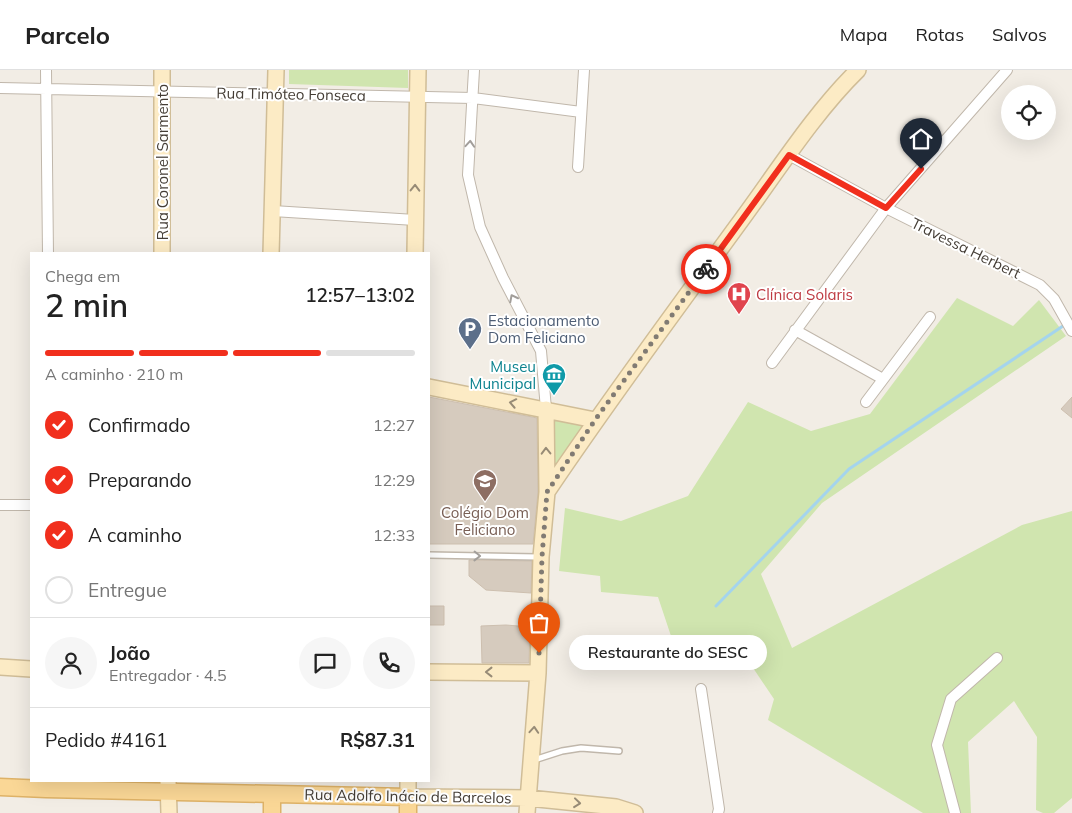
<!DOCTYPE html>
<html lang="pt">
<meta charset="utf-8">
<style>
:root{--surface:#fff;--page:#f6f6f6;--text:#222;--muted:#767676;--line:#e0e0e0;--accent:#f12f1d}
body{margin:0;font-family:Mulish,sans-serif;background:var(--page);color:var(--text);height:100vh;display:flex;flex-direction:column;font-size:19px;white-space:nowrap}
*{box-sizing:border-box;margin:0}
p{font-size:16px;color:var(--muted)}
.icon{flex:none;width:28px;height:28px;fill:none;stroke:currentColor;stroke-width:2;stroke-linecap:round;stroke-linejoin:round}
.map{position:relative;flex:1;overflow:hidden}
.panel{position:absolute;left:30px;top:182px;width:400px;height:530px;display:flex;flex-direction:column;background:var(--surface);border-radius:0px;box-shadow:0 5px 20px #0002}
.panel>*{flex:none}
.tools{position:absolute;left:1001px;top:15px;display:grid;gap:10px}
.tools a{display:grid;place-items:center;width:55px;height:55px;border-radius:50%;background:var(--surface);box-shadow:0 5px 20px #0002;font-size:25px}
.pin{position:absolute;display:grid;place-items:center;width:42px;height:42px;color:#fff;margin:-51px -21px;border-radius:50% 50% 50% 0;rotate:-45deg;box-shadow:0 0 5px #0007}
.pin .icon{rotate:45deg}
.courier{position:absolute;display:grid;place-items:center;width:50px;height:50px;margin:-25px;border:4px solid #f12f1d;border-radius:50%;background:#fff;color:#222;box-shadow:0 1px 6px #0007}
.bubble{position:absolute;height:35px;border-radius:18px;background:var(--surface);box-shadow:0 5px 20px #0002;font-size:16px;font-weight:600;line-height:35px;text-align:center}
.headline em{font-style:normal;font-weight:600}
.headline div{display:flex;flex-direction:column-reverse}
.headline{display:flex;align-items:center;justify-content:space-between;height:85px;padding:0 15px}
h1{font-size:32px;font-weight:600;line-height:38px}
.bar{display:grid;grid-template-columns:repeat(4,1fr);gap:8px 5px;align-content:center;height:60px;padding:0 15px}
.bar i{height:6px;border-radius:4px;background:var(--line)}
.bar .current{background:var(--accent)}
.bar p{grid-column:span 4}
.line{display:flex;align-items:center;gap:12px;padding:0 15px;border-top:1px solid var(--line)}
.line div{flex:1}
.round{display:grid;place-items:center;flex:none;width:52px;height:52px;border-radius:26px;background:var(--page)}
ol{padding:0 15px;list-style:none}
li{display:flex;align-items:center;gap:15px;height:55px}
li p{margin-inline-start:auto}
li .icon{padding:5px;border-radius:50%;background:var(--accent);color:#fff;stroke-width:4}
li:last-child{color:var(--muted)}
li i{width:28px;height:28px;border:2px solid var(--line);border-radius:50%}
header{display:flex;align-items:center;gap:30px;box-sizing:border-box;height:70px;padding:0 25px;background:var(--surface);border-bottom:1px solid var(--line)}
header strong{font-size:24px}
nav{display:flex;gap:28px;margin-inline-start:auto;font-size:18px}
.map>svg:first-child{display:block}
.green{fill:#d0e5af}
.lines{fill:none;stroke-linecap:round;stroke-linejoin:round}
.stream{stroke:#a4d4ed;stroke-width:3}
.building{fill:#d6cbbe;stroke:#cdbfaf}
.lane-casing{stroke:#c0b7ab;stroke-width:8}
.street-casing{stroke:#c0b7ab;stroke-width:12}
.secondary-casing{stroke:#d0bd97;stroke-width:18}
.primary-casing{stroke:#deb267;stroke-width:19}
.lane{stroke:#fff;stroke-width:5}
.street{stroke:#fff;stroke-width:10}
.secondary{stroke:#fcebc5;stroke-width:15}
.primary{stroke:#fad796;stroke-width:16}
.oneway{stroke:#a29e9a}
.oneway2{stroke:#978b76}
.done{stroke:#817b73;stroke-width:5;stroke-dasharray:0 9}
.route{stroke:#f12f1d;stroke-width:6}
.labels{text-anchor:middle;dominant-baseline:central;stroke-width:4;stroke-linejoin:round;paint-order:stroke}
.street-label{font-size:15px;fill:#443d35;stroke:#fff}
.health-label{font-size:15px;fill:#be3a42;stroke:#fff;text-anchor:start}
.service-label{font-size:15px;fill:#4e5e75;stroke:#fff;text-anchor:start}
.culture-label{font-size:15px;fill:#0d838f;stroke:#fff;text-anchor:end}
.education-label{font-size:15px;fill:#785e54;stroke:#fff}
</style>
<header>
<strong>Parcelo</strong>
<nav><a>Mapa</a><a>Rotas</a><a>Salvos</a></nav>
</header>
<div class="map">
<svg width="1072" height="743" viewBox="0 0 1072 743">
<rect width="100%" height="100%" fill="#f2ede5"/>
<!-- green -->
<path class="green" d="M289,0H408V18L289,14Z
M957,228L1013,256L1039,230L1066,266L822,433L761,504L792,578L1022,455L1072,441V728L1054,743H1043L1036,740L1037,667L1014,631L968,672L971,743H923L768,650L774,629L741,580L674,575L658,527L601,522L600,506L559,501L565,438L621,451L688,426L748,332L811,361L870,344Z
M550,348L586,356L551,409Z"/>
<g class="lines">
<!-- stream -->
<path class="stream" d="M716,536L849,399L1072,250"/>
</g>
<!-- building -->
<path class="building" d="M429,327L537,348L538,422L533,474H429Z
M1072,327V348L1061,339Z
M469,490L532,491L531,523L486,520L469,506Z
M429,536H444V555H429Z
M506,555L530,557L529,593H482L481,556Z"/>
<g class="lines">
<!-- lane casing -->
<g class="lane-casing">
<path id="lane" d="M429,485L538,487
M534,690L562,681L581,678L619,681"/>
</g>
<!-- street casing -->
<g class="street-casing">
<path id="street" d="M46,0L48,184
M474,0L468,105L480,157L503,208L541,281L546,339
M0,18L473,28L581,42
M789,85L886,138L1040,215L1054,229L1072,261
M578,97L584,0
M273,141L415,150
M795,260L883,309
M772,293L886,138L1007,0
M866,332L930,247
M0,435H31
M701,619L719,739L718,743
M955,743L937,675L951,629L997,588"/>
</g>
<!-- secondary casing -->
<g class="secondary-casing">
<path id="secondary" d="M162,184V0
M271,184L276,0
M415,184L418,0
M429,317L595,350
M547,422C608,331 673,244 737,156C775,105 813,44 858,0
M0,597L31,599
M429,602L538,603
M168,711L169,743
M408,711V727L528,728L616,737L635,743
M527,743L538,603L541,487L547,422L546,339"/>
</g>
<!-- primary casing -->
<g class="primary-casing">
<path id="primary" d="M0,717L46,719L408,727V743
M272,743V724"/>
</g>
<!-- lane -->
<use href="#lane" class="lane"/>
<!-- street -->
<use href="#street" class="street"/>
<!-- secondary -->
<use href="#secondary" class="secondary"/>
<!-- primary -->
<use href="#primary" class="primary"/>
</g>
<!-- one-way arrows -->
<defs><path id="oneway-chevron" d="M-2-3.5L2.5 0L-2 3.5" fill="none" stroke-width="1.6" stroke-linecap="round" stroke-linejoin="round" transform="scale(1.25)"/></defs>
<g class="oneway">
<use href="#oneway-chevron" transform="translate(470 74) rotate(-86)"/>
<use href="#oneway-chevron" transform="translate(513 228) rotate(-117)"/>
<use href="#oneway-chevron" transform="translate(477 486) rotate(1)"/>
</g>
<g class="oneway2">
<use href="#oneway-chevron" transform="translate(415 118) rotate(-89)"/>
<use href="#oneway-chevron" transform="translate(513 333) rotate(-169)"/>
<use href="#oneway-chevron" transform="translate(546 381) rotate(-91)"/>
<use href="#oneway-chevron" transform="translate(489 602) rotate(-180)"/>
<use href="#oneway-chevron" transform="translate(534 660) rotate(-86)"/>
<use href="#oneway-chevron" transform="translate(577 733) rotate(6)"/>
</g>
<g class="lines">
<!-- done -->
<path class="done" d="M539,583L542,487L547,422L595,350L706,199"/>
<!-- route -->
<path class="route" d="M706,199L789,85L886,138L921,99"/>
</g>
<!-- icons -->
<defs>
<g id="hospital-pin" transform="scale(1.25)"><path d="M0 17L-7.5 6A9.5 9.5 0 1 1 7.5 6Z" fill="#e0444e" stroke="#fff"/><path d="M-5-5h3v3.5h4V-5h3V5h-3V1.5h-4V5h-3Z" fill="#fff"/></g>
<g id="parking-pin" transform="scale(1.25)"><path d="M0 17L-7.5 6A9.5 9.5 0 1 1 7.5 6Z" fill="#5c6f8a" stroke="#fff"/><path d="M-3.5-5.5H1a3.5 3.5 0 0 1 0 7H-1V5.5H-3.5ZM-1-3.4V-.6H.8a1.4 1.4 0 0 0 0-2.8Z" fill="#fff"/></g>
<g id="museum-pin" transform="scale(1.25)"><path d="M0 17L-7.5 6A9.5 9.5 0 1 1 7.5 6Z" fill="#0f9aa8" stroke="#fff"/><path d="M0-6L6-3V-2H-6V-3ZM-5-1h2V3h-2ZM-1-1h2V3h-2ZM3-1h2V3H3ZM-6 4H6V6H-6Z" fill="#fff"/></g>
<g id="school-pin" transform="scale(1.25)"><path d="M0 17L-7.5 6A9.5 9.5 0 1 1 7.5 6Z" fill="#8d6e63" stroke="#fff"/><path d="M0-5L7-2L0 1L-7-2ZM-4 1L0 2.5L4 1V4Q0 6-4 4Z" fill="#fff"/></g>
</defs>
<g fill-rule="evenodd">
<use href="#hospital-pin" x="739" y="224"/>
<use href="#parking-pin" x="470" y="259"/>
<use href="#museum-pin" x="554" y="305"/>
<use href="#school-pin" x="485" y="411"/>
</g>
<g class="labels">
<!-- street labels -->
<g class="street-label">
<text transform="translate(291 24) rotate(1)">Rua Timóteo Fonseca</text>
<text transform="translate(162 92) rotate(-90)">Rua Coronel Sarmento</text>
<text transform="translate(966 178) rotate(26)">Travessa Herbert</text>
<text transform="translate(408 726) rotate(1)">Rua Adolfo Inácio de Barcelos</text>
</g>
<!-- health labels -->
<g class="health-label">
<text x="756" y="224">Clínica Solaris</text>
</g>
<!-- service labels -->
<g class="service-label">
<text x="488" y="250">Estacionamento<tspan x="488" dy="17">Dom Feliciano</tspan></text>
</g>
<!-- culture labels -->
<g class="culture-label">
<text x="536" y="296">Museu<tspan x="536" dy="17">Municipal</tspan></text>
</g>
<!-- education labels -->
<g class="education-label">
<text x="485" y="442">Colégio Dom<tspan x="485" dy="17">Feliciano</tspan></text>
</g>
</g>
</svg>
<div class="tools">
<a><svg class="icon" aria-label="locate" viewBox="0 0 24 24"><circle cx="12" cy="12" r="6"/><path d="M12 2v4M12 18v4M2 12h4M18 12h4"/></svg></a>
</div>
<div class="pin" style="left:539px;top:583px;background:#ea580c"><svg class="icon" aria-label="bag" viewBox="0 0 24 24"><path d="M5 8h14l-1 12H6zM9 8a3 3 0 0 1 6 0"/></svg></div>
<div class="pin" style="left:921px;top:99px;background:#1f2937"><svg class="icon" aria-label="home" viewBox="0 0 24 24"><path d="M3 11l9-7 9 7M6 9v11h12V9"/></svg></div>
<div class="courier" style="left:706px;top:199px"><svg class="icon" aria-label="bike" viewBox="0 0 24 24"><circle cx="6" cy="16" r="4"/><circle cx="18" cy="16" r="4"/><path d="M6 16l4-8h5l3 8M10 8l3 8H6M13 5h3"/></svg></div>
<div class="bubble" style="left:569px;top:565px;width:198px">Restaurante do SESC</div>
<section class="panel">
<div class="headline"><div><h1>2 min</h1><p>Chega em</p></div><em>12:57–13:02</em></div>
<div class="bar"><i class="current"></i><i class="current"></i><i class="current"></i><i></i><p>A caminho · 210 m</p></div>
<ol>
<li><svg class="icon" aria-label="check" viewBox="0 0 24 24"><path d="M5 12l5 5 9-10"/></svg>Confirmado<p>12:27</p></li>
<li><svg class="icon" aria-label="check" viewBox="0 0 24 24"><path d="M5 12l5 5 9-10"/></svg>Preparando<p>12:29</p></li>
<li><svg class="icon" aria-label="check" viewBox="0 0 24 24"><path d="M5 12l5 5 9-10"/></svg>A caminho<p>12:33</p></li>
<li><i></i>Entregue</li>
</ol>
<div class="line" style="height:90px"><a class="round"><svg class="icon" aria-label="person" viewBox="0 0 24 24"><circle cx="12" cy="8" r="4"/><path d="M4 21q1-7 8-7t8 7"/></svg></a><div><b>João</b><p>Entregador · 4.5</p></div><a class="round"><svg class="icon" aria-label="chat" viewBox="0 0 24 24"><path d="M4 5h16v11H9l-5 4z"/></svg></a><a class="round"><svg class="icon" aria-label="phone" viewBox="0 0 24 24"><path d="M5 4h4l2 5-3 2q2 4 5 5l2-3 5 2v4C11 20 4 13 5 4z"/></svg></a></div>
<div class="line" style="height:65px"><div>Pedido #4161</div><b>R$87.31</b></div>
</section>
</div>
